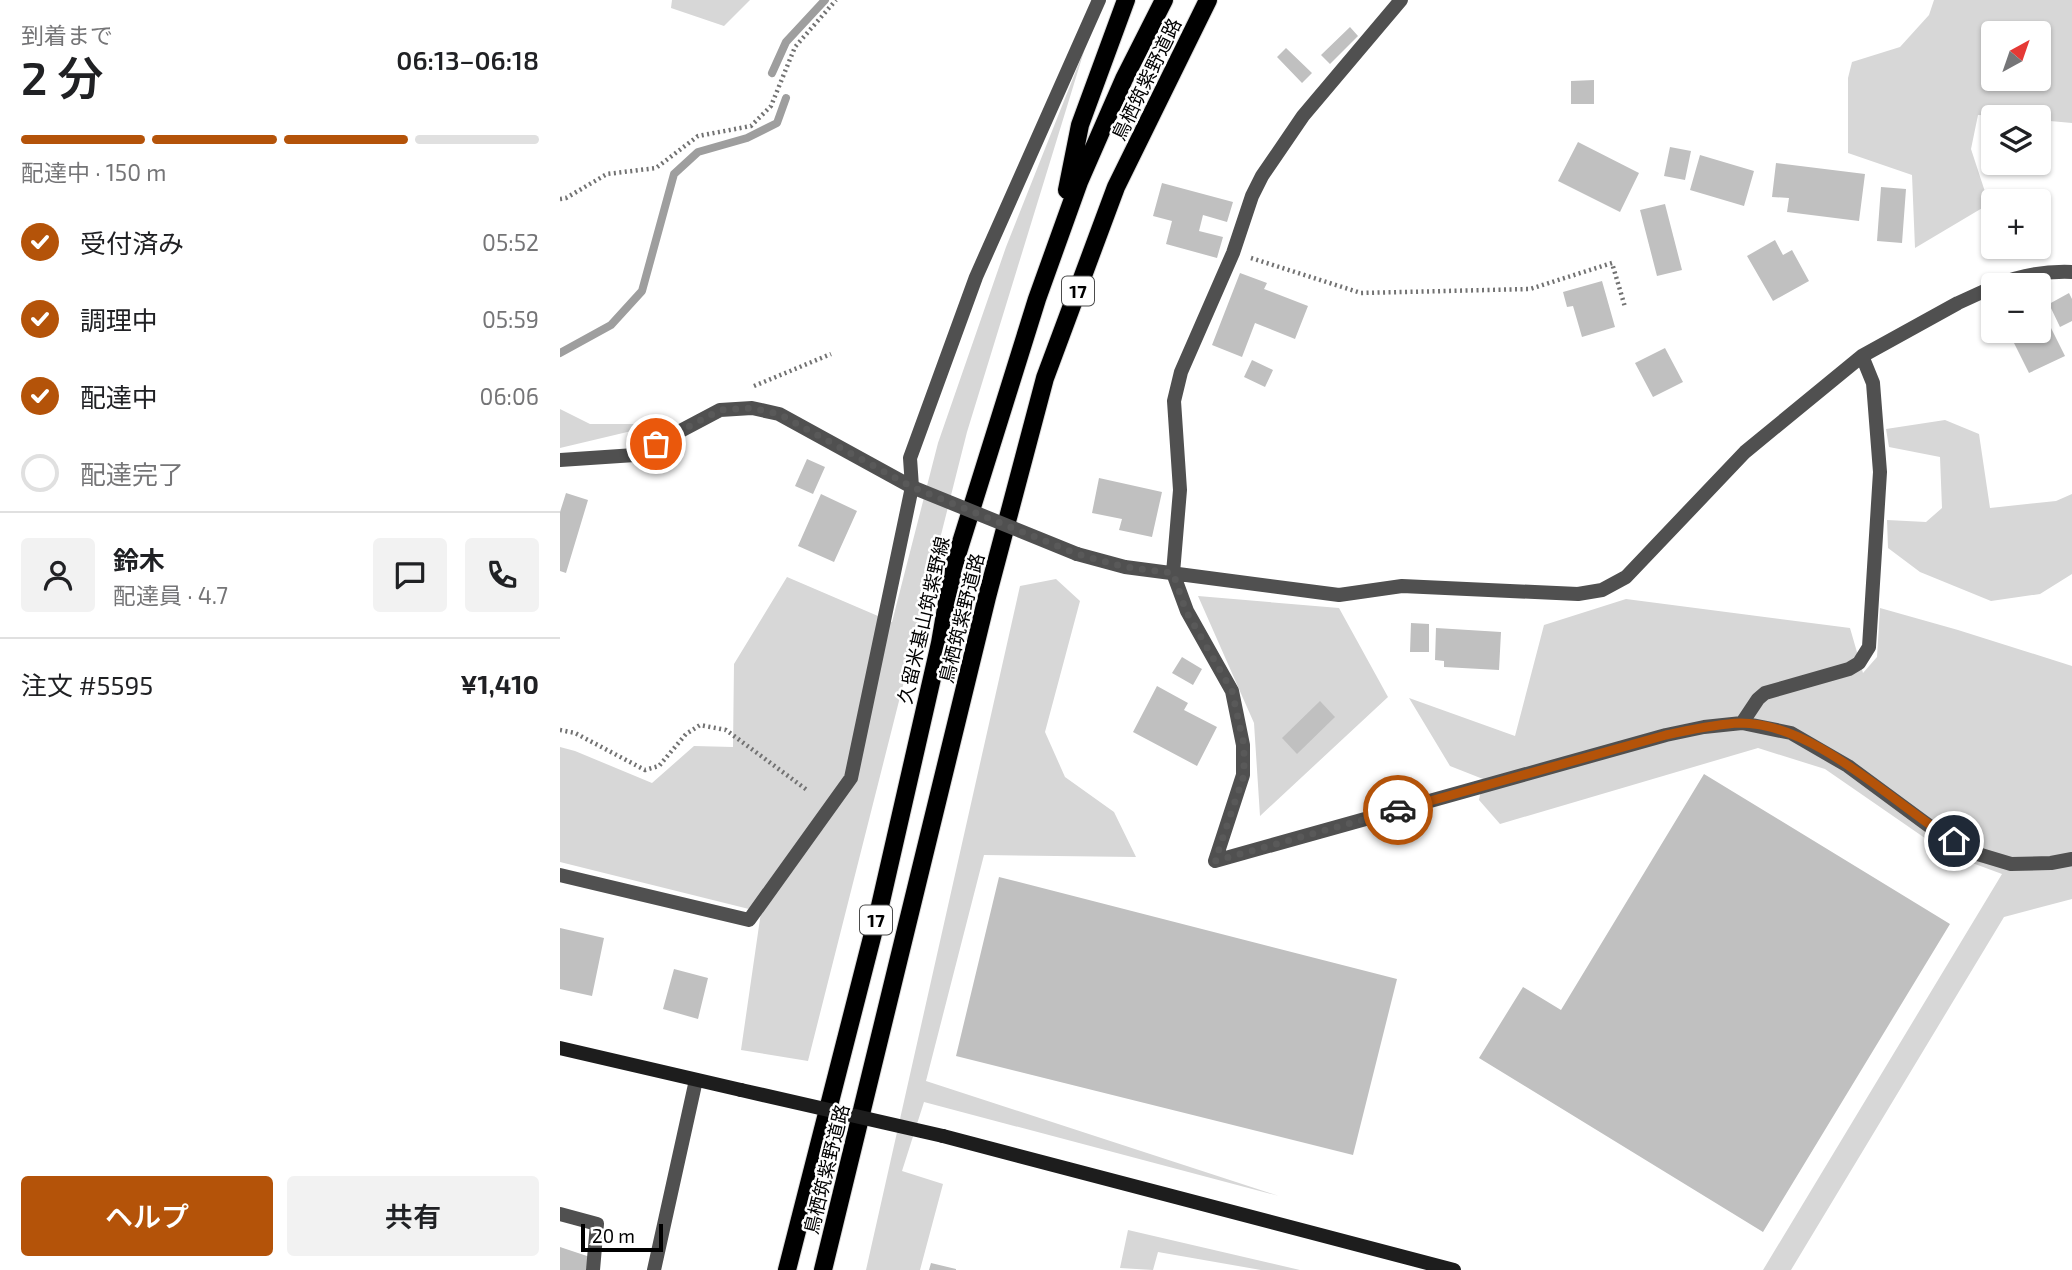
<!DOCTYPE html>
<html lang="ja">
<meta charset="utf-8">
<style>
:root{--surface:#fff;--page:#f2f2f2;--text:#202124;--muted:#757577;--line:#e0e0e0;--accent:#b45309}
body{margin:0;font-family:"Exo 2","Noto Sans JP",sans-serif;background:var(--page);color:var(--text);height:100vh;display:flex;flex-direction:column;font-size:26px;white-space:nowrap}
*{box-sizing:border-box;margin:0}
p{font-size:23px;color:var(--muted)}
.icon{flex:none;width:38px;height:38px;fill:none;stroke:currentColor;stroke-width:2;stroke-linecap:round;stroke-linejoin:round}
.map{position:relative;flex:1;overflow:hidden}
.side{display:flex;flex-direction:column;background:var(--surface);width:560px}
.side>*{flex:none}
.needle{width:46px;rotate:40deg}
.controls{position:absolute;left:1421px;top:21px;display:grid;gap:14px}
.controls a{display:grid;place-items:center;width:70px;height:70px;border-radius:7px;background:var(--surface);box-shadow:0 2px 5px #0004;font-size:35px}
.scale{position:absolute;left:21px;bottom:18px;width:82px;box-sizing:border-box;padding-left:7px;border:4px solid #000;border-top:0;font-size:19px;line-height:24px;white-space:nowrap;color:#000;-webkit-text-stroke:5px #fff;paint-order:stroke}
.pin{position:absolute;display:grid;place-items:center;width:60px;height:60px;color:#fff;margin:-30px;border:4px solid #fff;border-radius:50%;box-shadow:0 2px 7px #0007}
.courier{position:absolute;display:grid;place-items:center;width:70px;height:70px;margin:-35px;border:5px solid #b45309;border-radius:50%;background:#fff;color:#222;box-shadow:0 2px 9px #0007}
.overview em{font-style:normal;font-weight:600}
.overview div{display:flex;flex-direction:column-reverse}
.overview{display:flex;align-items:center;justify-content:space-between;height:119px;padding:0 21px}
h1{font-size:46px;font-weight:600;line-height:52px}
.bar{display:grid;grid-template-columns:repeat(4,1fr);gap:10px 7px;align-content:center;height:84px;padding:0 21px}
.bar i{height:9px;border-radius:5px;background:var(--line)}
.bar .selected{background:var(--accent)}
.bar p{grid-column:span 4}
.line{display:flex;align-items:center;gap:18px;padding:0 21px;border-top:2px solid var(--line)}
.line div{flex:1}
.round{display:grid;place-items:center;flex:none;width:74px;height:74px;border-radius:7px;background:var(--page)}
ol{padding:0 21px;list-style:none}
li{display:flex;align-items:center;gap:21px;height:77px}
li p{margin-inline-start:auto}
li .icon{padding:7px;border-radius:50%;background:var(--accent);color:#fff;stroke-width:4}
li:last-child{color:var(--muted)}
li i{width:38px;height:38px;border:4px solid var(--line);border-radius:50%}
.cta{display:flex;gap:14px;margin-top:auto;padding:14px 21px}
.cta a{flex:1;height:80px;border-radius:7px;background:var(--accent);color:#fff;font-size:28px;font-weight:600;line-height:80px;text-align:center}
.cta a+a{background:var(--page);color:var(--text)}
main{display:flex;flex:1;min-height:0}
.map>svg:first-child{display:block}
.green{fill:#d7d7d7;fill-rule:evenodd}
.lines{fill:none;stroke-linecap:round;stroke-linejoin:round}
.stream{stroke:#9e9e9e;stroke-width:8}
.building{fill:#c0c0c0}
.primary-casing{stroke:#dbdbdb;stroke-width:20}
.path{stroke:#727272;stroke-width:4.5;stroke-dasharray:2 3.5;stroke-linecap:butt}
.lane{stroke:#505050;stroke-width:14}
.street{stroke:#505050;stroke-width:14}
.secondary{stroke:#1d1d1d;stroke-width:14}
.primary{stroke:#000;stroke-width:18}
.street-bridge{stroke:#505050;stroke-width:14}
.secondary-bridge{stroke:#1d1d1d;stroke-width:14}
.done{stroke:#595959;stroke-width:7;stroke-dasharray:0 12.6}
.route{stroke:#b45309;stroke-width:9}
.labels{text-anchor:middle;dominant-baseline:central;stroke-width:5;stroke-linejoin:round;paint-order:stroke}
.shield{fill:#fff;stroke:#4c4c4c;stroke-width:2}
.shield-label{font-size:18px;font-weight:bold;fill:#000}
.street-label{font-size:19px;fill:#000;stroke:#fff}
</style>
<main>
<section class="side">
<div class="overview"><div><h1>2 分</h1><p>到着まで</p></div><em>06:13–06:18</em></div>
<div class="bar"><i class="selected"></i><i class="selected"></i><i class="selected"></i><i></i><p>配達中 · 150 m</p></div>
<ol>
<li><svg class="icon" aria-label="check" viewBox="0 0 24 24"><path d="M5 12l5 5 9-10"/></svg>受付済み<p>05:52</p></li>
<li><svg class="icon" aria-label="check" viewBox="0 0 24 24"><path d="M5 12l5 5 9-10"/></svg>調理中<p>05:59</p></li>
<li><svg class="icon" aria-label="check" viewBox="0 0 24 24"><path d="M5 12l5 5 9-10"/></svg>配達中<p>06:06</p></li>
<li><i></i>配達完了</li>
</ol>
<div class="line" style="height:126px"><a class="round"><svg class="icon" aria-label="person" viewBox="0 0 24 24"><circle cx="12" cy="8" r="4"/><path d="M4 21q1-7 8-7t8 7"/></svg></a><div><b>鈴木</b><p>配達員 · 4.7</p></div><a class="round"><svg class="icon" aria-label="chat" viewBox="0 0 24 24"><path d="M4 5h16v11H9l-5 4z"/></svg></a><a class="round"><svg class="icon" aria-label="phone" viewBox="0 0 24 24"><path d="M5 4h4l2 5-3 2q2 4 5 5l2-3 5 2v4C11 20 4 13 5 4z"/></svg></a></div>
<div class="line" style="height:91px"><div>注文 #5595</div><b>¥1,410</b></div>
<div class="cta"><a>ヘルプ</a><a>共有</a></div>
</section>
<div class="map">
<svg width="1512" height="1270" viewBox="0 0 1512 1270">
<rect width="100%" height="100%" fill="#fff"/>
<!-- green -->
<path class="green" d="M112,0H190L164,26L111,8Z
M1374,0H1512V123L1479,120V117L1418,115L1411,149L1429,204L1355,248L1352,175L1288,153V78L1292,62L1340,47L1369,15ZM1433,33H1479V79H1433Z
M525,48L407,432L248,1061L181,1050L201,912L0,862V747L15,751L92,783L134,746L173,747L174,664L227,577L332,622L378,443L446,247Z
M0,409L30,424H101L0,448Z
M1385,420L1419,434L1430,508L1496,501L1512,494V574L1480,594L1431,601L1360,572L1328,548L1327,520L1366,522L1382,508L1380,457L1329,447L1326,429Z
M496,579L520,601L485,732L505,777L554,812L576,857L424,855L366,1081L719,1196L364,1102L342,1171L383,1184L360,1270H306L460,586Z
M638,596L779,608L828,697L700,816L694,723Z
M1066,599L1290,628L1303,673L1317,657L1320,608L1398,630L1512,666V899L1444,917L1231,1270H1203L1442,874L1388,854L1265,769L1198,748L940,824L919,800L923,779L890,766L849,698L955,736L984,625Z
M568,1230L740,1270H701L598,1252L593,1270L560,1268Z"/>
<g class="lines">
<!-- stream -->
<path class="stream" d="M212,73L226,42L265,0
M0,353L51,325L82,291L114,174L138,152L187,138L217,123L226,98"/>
</g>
<!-- building -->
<path class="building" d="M790,27L798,36L770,64L761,55Z
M726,48L752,73L742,83L717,57Z
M1034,80V104H1011V81Z
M1018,142L1079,173L1060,212L998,181Z
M1110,147L1131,151L1125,180L1104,176Z
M1140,155L1194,171L1184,206L1130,190Z
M1216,163L1305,174L1299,221L1227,212L1229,198L1212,197Z
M602,183L673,202L667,222L643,215L639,231L663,237L657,258L606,244L612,221L593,216Z
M1321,187L1346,189L1342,243L1317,241Z
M1105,204L1122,270L1097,276L1080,210Z
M1215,240L1223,255L1232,250L1249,281L1213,301L1187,256Z
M680,273L707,283L704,289L748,306L735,339L695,323L682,357L652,345Z
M1042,281L1055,327L1022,337L1013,306L1007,307L1003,292Z
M1509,293L1512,299V321L1500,327L1489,304Z
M1479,304L1505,356L1469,373L1448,331H1479Z
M1105,348L1123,382L1093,397L1075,363Z
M692,360L713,370L705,387L684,377Z
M247,459L265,467L253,494L235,486Z
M539,478L602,492L592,537L559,530L562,519L532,513Z
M6,493L28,500L6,573L0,571V512Z
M261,494L297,511L274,562L238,546Z
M851,623L869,624V652H850Z
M876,628L941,632L939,670L884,667V661L875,660Z
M622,657L642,669L633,685L612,673Z
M597,686L628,703L624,710L657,727L637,766L573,732Z
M760,701L775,717L737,754L722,738Z
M1144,774L1390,924L1203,1232L919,1058L963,987L1001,1010Z
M439,877L837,979L793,1155L396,1056Z
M0,928L44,938L32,996L0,989Z
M114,969L148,978L138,1019L103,1009Z
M0,1247L30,1257L26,1270H0Z
M371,1263L396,1269V1270H369Z"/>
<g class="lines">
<!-- primary casing -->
<g class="primary-casing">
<path id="primary" d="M507,190L520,125L566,0
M227,1270L320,906L380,643L393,568L477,299L519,182L564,79L604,0
M263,1270L427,597L485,378L556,187L648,0"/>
</g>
<!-- path -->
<path class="path" d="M0,199L6,198L47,174L96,168L138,136L191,126L211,106L235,47L276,0
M691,258L801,293L970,289L1052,263L1065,307
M194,386L271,354
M0,730L15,733L85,770L99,766L126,734L140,725L166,730L247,790"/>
<!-- lane -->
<path class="lane" d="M0,1214L37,1224L33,1270
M94,1270L136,1080"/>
<!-- street -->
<path class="street" d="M841,0L743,116L702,176L692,196L673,253L621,372L614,401L620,490L613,573L627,611L672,691L683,745V775L655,861L1106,735L1144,727L1182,723L1231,733L1288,766L1376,831L1411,852L1451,864L1491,863L1512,859
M1437,285C1461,275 1486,271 1512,272
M0,460L75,455L160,410L192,408L219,414L352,487
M517,554L565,567L779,595L842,586L1018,594L1042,590L1066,577L1185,452L1302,356L1398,303L1433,287
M1182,723L1198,699L1205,693L1289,669L1299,663L1309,647L1320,472L1313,383L1302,356
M0,875L189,920L291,778L352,487L350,458L416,277L539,0"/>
<!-- secondary -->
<path class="secondary" d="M0,1048L181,1090
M383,1136L894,1270"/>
<!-- primary -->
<use href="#primary" class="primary"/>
<!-- street-bridge -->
<path class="street-bridge" d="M352,487L517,554"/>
<!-- secondary-bridge -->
<path class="secondary-bridge" d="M181,1090L383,1136"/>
</g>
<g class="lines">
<!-- done -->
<path class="done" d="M96,444L160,410L192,408L219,414L352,487L517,554L565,567L613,573L626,611L672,691L684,745V775L655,861L838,810"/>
<!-- route -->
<path class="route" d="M838,810L1106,735C1130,730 1155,724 1180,723C1255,723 1332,803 1394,841"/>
</g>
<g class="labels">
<!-- shield labels -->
<g class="shield">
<rect x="502" y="276.5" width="32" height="29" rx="5"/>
<rect x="300" y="905.5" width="32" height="29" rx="5"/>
</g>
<g class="shield-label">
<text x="518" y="291">17</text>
<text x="316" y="920">17</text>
</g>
<!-- street labels -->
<g class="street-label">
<text transform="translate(586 79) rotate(-64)">鳥栖筑紫野道路</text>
<text transform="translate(401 618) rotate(-76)">鳥栖筑紫野道路</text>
<text transform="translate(363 620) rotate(-77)">久留米基山筑紫野線</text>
<text transform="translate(266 1169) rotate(-76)">鳥栖筑紫野道路</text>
</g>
</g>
</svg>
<div class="controls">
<a><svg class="needle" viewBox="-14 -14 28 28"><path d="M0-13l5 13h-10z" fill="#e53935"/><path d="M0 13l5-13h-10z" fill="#757577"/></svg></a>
<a><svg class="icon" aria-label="layers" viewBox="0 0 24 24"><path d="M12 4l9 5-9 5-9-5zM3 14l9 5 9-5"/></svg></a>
<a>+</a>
<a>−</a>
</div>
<div class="scale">20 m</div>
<div class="pin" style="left:96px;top:444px;background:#ea580c"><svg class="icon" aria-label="bag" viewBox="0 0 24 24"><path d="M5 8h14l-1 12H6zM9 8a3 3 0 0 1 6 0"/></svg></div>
<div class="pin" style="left:1394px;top:841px;background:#1f2937"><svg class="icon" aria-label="home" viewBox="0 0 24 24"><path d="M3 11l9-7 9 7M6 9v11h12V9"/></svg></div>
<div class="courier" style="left:838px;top:810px"><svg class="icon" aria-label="car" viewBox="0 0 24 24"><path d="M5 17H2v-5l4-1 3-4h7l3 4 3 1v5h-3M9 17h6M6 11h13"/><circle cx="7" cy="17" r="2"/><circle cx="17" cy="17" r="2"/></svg></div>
</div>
</main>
